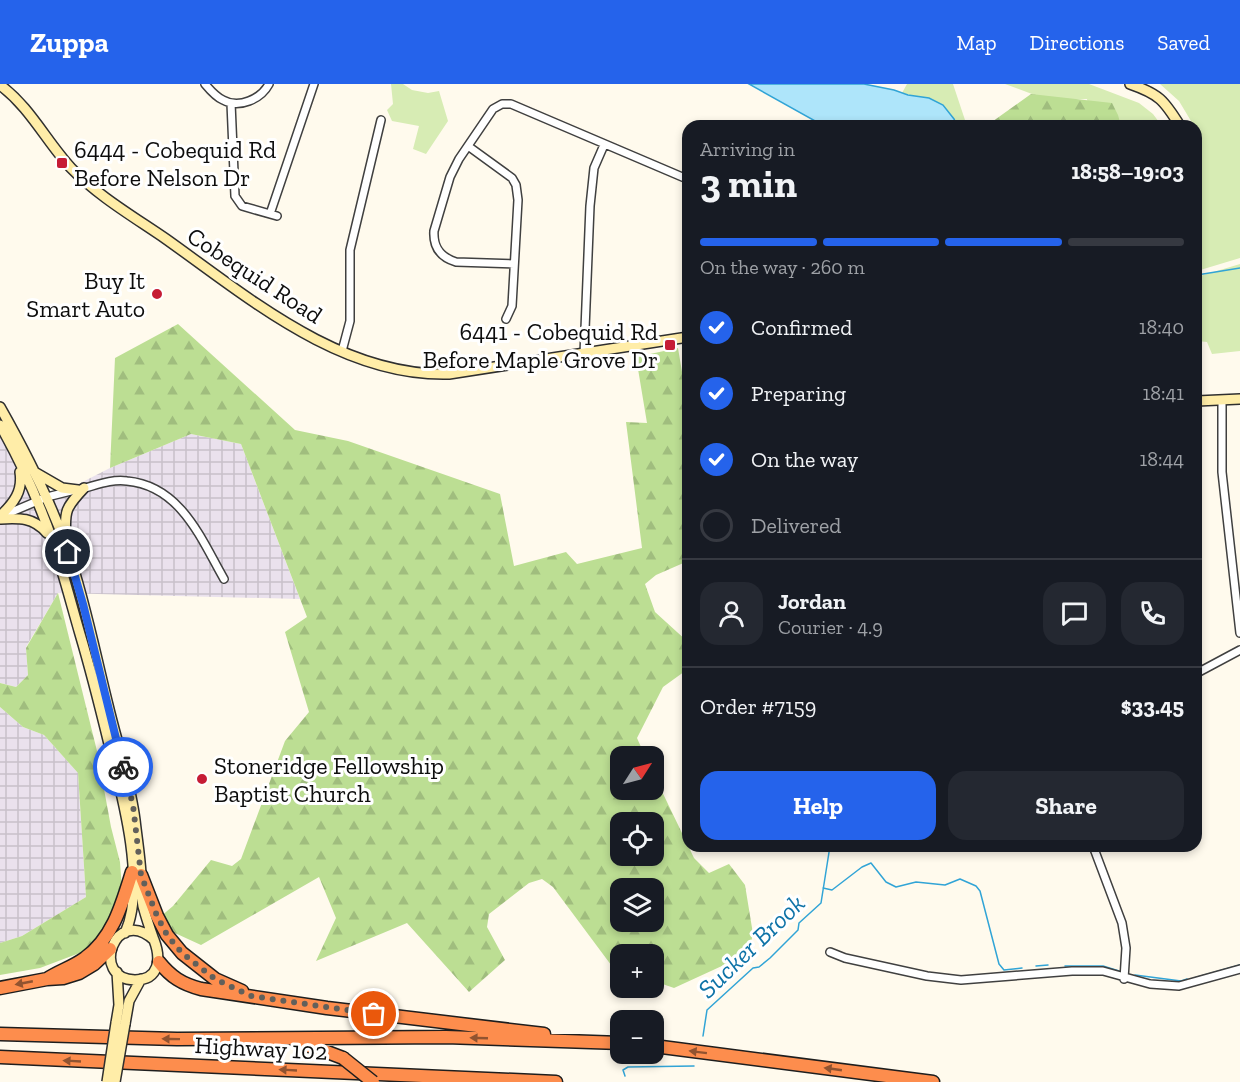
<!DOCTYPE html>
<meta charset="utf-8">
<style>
:root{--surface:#171b24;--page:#242831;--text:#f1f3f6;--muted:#9ea1a6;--line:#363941;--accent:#2563eb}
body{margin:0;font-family:"Zilla Slab",serif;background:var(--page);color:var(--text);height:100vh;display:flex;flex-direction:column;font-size:22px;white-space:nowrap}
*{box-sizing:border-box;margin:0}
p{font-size:20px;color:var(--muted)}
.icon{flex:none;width:33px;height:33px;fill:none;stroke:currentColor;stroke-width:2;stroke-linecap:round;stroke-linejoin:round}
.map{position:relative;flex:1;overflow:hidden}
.drawer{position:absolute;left:682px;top:36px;width:520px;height:732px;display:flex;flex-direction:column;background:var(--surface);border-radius:18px;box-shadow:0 3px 9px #0003}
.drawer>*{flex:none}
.needle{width:39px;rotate:54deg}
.controls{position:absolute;left:610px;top:662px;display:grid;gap:12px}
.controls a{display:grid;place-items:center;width:54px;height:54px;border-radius:12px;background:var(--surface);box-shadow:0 3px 9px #0003;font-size:30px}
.pin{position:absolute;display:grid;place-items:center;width:51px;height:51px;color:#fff;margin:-26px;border:3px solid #fff;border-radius:50%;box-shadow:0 2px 6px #0007}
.courier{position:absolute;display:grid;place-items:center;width:60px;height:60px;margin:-30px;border:4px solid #2563eb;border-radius:50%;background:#fff;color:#222;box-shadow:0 2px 8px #0007}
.overview em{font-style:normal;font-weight:700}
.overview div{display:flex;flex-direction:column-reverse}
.overview{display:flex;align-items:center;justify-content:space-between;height:102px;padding:0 18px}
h1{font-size:39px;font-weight:700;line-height:45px}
.bar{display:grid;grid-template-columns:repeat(4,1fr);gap:9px 6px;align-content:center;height:72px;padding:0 18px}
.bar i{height:8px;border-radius:4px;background:var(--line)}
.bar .current{background:var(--accent)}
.bar p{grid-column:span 4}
.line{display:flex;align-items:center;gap:15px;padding:0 18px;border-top:2px solid var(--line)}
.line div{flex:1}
.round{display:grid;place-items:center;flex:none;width:63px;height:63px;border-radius:18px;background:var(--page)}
ol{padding:0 18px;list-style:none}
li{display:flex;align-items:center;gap:18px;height:66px}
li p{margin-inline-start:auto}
li .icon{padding:6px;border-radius:50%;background:var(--accent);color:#fff;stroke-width:4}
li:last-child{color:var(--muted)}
li i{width:33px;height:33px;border:3px solid var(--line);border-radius:50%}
.cta{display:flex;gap:12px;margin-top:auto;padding:12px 18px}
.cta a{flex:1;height:69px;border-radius:18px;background:var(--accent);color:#fff;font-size:24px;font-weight:700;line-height:69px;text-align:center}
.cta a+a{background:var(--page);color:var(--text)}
header{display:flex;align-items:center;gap:36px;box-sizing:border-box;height:84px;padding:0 30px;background:var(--accent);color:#fff}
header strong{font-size:28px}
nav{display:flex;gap:33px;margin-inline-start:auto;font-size:21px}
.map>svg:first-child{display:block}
.industrial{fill:url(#industrial-grid)}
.grass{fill:#d7ecb4}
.forest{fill:url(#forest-firs);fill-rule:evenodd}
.water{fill:#aee5fa;stroke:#31a4d6;stroke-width:1.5}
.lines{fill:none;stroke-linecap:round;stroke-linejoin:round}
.stream{stroke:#31a4d6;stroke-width:1.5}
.street-casing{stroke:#404040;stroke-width:10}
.secondary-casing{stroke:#2f2f2f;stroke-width:12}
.highway-casing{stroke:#1e1e1e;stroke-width:15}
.street{stroke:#fff;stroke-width:7}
.secondary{stroke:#ffeda8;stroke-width:9}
.highway{stroke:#fd8d4d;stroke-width:12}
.secondary-bridge-casing{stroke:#2f2f2f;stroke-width:12;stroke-linecap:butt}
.highway-bridge-casing{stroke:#1e1e1e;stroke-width:15;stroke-linecap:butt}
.secondary-bridge{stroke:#ffeda8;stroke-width:9}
.highway-bridge{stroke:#fd8d4d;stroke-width:12}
.oneway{fill:#915330}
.done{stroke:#62605b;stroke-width:6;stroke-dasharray:0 10.8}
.route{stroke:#2563eb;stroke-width:8}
.poi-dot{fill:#c61c35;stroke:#fff;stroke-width:2}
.labels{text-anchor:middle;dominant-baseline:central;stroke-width:6;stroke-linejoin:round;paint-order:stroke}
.poi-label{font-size:24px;fill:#0d0d0d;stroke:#fff;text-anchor:start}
.street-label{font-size:24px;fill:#0d0d0d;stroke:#fff}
.water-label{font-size:26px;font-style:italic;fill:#0e73a7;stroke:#fff}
</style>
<header>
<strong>Zuppa</strong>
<nav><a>Map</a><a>Directions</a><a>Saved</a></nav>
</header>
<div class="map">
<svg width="1240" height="998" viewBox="0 0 1240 998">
<defs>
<pattern id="industrial-grid" width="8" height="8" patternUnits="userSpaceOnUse" patternTransform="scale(1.5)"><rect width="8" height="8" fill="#eae1ed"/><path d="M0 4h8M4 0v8" fill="none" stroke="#c8c0ca"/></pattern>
<pattern id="forest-firs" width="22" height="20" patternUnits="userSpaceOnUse" patternTransform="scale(1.5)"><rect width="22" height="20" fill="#bcde93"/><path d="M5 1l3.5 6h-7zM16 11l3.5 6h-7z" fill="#a0bd7e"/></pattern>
</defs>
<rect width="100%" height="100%" fill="#fffaed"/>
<!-- industrial -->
<path class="industrial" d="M0,335L47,416L110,384L191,350L241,360L300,515L58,509L26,563L28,591L16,603L0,599Z
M0,623L23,643L44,651L78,689L86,813L22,852L0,859Z"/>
<!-- grass -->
<path class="grass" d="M391,0H403L412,6L428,9L439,7L448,37L426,70L413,65L419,42L392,37L387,26L393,20Z
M907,0H953L967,42H957C948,16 925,15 902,9Z
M1005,0H1089L1139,19L1153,30L1162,42H1092L1087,15L1048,16Z
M1160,0H1240V174L1197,187V92L1199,72L1197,42H1194L1179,17Z
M1240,180V267L1212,270L1207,258L1197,257V193Z"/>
<!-- forest -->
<path class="forest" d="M1031,10L1112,19L1118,31L1121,42H990L989,40Z
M178,240L295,346L348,357L500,410L514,482L566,468L577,480L642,464L626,338L647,339L636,273L678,264L688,324V477L656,491L645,500L655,528L688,558V585L663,603L637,654L645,672H621V705H654V691L694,774L709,789L729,780L745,801L753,850L748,870L674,904L654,897V870H621L620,893L553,803L542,795L529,799L489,830L487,843L505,876L469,908L407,839L316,877L336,834L319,793L201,861L153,839L173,822L211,776L232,782L241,775L285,657L309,628L285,548L307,533L241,360L191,350L110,384L115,274ZM621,738H654V771H621ZM621,804H654V837H621Z
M58,509L97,667L111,743L120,778L122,806L98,862L40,884L0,891V859L22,852L86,813L78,689L44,651L23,643L0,623V599L16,603L28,591L26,564Z"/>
<!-- water -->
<path class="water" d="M749,0H864L894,6L908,11L929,14L943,21L954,35L957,42H824Z"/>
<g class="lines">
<!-- stream -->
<path class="stream" d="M1197,191L1240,184
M823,804L832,806L862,783L871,779L886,798L896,803L916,798L945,801L960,795L976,802L980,807L999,880L1004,886L1022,884
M1036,882L1048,881
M1065,882H1103L1119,887
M1135,891L1181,897L1187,895
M1194,894L1240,881
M703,952L707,926L753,884L759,883L770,874L798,846L799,839L821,819L830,762
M625,992L623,986L628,983L694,982"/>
<!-- street casing -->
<g class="street-casing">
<path id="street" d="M205,0C210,6 216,13 223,16C239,25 261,15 269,0
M231,19L235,112L242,122L277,132
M468,62L512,94L516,101L518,116L512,222L506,235
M270,130L314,0
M514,180L456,178C440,173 433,163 434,147L450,93L459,75L493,25L502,20H511L687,95L688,100
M342,267L350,237V166L381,36
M584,270L590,122L594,84L604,61
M1222,316V388L1240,549
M81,405C97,401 111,395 127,397C181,402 201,455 224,495
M2,432L47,413L71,407
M1197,589L1240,566
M1093,762L1122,839L1126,864L1124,895
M830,868L845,874L927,892L961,896L1072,887H1103L1150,900L1179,902L1240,885"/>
</g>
<!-- secondary casing -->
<g class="secondary-casing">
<path id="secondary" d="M1130,0C1159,10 1164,16 1180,42
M0,1C30,23 46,57 71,84C98,112 134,133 166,155C249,214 341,293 449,290L688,253
M1197,317L1240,315
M0,323C26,369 50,416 68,467C85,517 95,569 108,621C117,659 130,697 135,736C137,754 140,772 141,790C142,800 141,812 143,822C146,833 150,845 154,856C161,874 160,896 135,896C89,895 115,820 154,856
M0,341C21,378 39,418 53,458C63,488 71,519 80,550C91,587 100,623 109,660C122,710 147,801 125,849
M36,389L62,404L78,406
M0,432C14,419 23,407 20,388
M0,435C19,434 33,433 47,449
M66,453C64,427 66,423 84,404
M116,939L119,921L117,888
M125,940L129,917L141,895"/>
</g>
<!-- highway casing -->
<g class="highway-casing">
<path id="highway" d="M141,791L157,832L167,851L182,869L215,895L242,907
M159,878C171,893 182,900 201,905L327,924L544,950
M47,895C59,887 73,883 85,874C113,854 122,820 132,788
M0,904L47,895L63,894L79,889L94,880L110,865
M0,950L177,955L446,953L621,959
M299,960L314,963L343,974
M654,962L933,998
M0,973L556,998"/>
</g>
<!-- street -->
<use href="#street" class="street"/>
<!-- secondary -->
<use href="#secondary" class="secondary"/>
<!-- highway -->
<use href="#highway" class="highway"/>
<!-- secondary-bridge casing -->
<g class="secondary-bridge-casing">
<path id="secondary-bridge" d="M107,998L116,939
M115,998L125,940"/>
</g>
<!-- highway-bridge casing -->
<g class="highway-bridge-casing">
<path id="highway-bridge" d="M343,974L373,998"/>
</g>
<!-- secondary-bridge -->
<use href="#secondary-bridge" class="secondary-bridge"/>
<!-- highway-bridge -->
<use href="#highway-bridge" class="highway-bridge"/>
</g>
<!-- one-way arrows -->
<defs><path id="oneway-solid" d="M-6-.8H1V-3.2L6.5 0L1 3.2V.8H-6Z" transform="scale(1.5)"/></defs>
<g class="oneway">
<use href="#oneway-solid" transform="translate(24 899) rotate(169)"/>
<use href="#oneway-solid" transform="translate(479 954) rotate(-178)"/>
<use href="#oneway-solid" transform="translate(171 955) rotate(-179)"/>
<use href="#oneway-solid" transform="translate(698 968) rotate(-173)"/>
<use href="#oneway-solid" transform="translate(72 977) rotate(-177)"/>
<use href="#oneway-solid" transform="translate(833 985) rotate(-172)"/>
<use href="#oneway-solid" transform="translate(288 986) rotate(-177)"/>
</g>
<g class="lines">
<!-- done -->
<path class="done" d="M123,683L133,721L141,791L157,832L167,851L182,869L215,895L251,912L374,930"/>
<!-- route -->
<path class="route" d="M68,468L83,520L123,683"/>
</g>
<!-- markers -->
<g class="poi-dot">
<rect x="56" y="73" width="12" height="12" rx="3"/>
<circle cx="157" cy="210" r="6"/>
<rect x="664" y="255" width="12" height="12" rx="3"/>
<circle cx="202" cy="695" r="6"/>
</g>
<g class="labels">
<!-- poi labels -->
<g class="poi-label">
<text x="74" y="65">6444 - Cobequid Rd<tspan x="74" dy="28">Before Nelson Dr</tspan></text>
<text x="145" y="196" text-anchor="end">Buy It<tspan x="145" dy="28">Smart Auto</tspan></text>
<text x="658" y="247" text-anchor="end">6441 - Cobequid Rd<tspan x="658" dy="28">Before Maple Grove Dr</tspan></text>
<text x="214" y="681">Stoneridge Fellowship<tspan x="214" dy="28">Baptist Church</tspan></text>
</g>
<!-- street labels -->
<g class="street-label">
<text transform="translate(255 191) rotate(33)">Cobequid Road</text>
<text transform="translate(261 964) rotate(3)">Highway 102</text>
</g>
<!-- water labels -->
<g class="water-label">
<text transform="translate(751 862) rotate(-44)">Sucker Brook</text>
</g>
</g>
</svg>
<div class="controls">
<a><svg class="needle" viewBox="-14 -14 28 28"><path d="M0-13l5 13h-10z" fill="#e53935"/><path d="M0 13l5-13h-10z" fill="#9ea1a6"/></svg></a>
<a><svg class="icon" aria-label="locate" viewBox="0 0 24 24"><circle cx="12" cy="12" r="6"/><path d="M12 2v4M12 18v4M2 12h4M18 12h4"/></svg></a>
<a><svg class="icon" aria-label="layers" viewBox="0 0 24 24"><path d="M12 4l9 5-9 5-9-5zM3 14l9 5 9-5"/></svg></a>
<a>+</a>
<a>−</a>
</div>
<div class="pin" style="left:374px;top:930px;background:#ea580c"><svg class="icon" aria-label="bag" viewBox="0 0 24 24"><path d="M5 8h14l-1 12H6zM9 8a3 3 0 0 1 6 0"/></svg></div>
<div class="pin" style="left:68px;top:468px;background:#1f2937"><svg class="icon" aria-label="home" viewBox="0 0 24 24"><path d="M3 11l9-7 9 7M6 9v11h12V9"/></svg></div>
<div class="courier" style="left:123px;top:683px"><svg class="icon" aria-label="bike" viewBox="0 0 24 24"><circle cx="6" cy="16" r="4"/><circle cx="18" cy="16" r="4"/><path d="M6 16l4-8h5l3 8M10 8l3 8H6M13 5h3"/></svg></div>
<section class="drawer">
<div class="overview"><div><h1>3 min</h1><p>Arriving in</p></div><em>18:58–19:03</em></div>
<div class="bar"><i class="current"></i><i class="current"></i><i class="current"></i><i></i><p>On the way · 260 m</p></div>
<ol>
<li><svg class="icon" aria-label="check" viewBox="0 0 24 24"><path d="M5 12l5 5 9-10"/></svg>Confirmed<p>18:40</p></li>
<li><svg class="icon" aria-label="check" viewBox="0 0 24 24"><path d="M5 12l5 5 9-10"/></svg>Preparing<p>18:41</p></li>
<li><svg class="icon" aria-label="check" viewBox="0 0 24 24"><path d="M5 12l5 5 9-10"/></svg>On the way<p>18:44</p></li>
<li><i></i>Delivered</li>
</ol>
<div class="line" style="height:108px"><a class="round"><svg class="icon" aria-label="person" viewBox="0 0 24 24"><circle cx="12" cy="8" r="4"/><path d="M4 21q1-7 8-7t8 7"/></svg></a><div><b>Jordan</b><p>Courier · 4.9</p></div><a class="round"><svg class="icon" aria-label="chat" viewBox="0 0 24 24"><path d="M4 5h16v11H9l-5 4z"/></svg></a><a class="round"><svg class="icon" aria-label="phone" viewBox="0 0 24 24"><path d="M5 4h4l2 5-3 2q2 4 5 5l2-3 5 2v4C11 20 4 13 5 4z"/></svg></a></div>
<div class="line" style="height:78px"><div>Order #7159</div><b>$33.45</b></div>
<div class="cta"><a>Help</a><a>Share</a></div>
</section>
</div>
